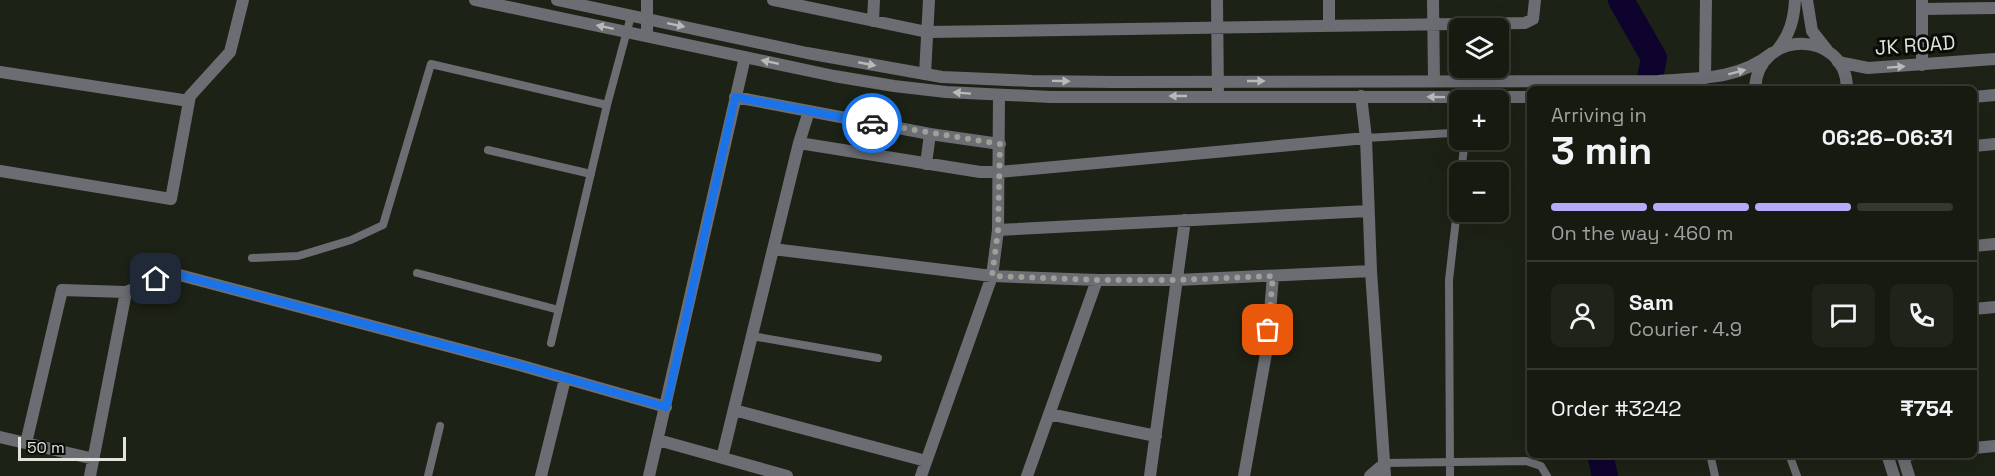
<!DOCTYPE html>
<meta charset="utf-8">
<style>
:root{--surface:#161a10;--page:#1f2319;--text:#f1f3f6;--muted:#9ea19f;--line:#353830;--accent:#b3adf9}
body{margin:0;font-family:"Space Grotesk",sans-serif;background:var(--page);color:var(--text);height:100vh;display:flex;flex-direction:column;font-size:22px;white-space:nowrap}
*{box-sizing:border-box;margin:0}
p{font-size:20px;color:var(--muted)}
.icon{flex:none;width:33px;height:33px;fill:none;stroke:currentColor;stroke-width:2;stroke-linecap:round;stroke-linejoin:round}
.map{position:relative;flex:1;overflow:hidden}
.panel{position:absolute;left:1527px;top:86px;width:450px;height:372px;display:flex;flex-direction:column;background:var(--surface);border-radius:9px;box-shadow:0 6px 24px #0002,0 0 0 2px var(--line)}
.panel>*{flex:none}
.controls{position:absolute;left:1449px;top:18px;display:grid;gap:12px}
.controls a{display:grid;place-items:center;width:60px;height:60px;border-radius:9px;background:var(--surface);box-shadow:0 6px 24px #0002,0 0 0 2px var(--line);font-size:30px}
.scale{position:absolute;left:18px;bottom:15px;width:108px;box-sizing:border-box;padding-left:6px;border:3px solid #e0e4dc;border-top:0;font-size:16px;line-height:21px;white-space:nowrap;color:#e0e4dc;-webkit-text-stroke:4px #080b06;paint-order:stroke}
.pin{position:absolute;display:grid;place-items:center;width:51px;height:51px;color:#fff;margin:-26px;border-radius:12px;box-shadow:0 3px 9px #0006}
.courier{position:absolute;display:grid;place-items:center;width:60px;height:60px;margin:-30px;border:4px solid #1a73e8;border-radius:50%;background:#fff;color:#222;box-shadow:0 2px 8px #0007}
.headline em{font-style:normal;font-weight:600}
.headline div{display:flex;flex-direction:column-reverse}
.headline{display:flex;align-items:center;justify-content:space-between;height:102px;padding:0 24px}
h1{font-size:39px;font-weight:600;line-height:45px}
.bar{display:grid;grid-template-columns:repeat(4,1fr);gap:9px 6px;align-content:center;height:72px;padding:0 24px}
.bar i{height:8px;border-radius:4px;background:var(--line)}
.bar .on{background:var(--accent)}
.bar p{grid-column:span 4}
.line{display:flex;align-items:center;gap:15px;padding:0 24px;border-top:2px solid var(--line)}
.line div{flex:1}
.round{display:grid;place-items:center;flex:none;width:63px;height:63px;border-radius:9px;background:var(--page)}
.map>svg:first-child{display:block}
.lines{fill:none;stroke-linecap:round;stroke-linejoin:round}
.river{stroke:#0e032c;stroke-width:26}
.service{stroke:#6c6c73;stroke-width:8}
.minor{stroke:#6c6c73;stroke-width:12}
.tertiary{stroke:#6c6c73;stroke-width:12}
.oneway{fill:#b7bab7}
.done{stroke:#9ca097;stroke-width:6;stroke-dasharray:0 10.8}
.route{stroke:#1a73e8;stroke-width:8}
.labels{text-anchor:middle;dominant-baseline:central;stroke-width:6;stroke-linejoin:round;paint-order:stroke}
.street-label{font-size:20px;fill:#e0e4dc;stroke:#080b06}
</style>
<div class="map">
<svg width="1995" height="476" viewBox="0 0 1995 476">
<rect width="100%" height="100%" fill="#1d2216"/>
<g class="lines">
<!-- river -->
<path class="river" d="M1621,0L1654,58L1648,88
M1600,454L1605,476"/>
<!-- service -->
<path class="service" d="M1366,138L1451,133L1460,138
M488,150L591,174
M1461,172L1464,148L1462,140
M252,258L298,256L351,240L383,225L431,64L607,105
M417,273L559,310
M752,336L878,358
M551,343L607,105L631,16
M1710,454L1715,476
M1789,454L1797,476
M1385,463L1526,461L1541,466L1547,476
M428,476L440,426
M1450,476L1449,280L1460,184"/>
<!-- minor -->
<path class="minor" d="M647,0V36
M773,0L927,32L1525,23L1533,19L1535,0
M1217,0L1218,96
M1329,0V26
M1433,0L1434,81
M1922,9L1995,8
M873,21L874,0
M1922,65V0
M0,72L189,101
M925,74L929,0
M1705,78L1706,0
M1361,96L1366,138L1371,271L1385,476
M735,97L930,134L1000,144
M799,143L980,172H999L1366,138
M1974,146L1995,144
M926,164L930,134
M0,171L171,199L190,96L230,52L243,0
M998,230L1368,211
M1974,246L1995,244
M773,249L992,276L1097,280H1178L1371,271
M1974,309L1995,307
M734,410L926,461
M1049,414L1156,436
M0,437L94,459
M658,440L787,476
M26,443L62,290L126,292L172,273L519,365L666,407
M1974,448L1995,446
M1903,456L1913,454
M722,458L799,143L809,111
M90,476L126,292
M541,476L565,379
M649,476L745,57
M921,476L992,276L998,230L999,95
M1027,476L1097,280
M1150,476L1185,220
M1244,476L1267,348L1273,276
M1370,476L1385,463"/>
<!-- tertiary -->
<path class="tertiary" d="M475,0L834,76L894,86L946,92L1051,97H1530
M557,0L807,53L942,77L1032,81L1113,82L1658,81C1700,78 1738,80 1772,53
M1807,0L1812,31L1827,50
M1778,49C1790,34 1794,19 1795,0
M1838,62L1868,68L1995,59
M1755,88C1759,28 1846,30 1847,88
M1974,97L1995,95
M1887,454L1894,476
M1902,454L1909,476"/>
</g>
<!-- one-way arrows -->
<defs><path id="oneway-solid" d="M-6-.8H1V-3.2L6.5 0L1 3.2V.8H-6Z" transform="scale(1.5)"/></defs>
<g class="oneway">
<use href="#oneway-solid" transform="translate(676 25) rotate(12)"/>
<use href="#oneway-solid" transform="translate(605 27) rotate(-168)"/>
<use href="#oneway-solid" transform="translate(770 62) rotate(-168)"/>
<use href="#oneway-solid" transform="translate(867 64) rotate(11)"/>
<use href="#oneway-solid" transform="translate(1896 67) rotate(-4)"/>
<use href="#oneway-solid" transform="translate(1737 72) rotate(-15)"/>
<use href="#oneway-solid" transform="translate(1061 81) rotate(1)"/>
<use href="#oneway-solid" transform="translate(1256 81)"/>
<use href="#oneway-solid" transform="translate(962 93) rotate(-176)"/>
<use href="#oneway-solid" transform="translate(1178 96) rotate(180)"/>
<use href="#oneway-solid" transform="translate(1436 97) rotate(-179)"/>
</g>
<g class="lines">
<!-- done -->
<path class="done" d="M872,123L1000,144L998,231L992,276L1097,280H1179L1273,276L1268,330"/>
<!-- route -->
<path class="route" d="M156,279L172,273L519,365L666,407L735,97L872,123"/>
</g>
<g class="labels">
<!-- street labels -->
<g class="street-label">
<text transform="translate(1915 45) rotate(-4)">JK ROAD</text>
</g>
</g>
</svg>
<div class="controls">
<a><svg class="icon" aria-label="layers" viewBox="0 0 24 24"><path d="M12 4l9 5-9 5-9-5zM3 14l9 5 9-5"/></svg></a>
<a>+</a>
<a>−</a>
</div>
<div class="scale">50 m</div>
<div class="pin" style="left:1268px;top:330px;background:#ea580c"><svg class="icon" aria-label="bag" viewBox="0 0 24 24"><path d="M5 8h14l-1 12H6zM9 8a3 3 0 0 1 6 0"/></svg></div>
<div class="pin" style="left:156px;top:279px;background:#1f2937"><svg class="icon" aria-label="home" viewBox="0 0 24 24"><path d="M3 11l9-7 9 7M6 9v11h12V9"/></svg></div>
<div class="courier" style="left:872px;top:123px"><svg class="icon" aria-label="car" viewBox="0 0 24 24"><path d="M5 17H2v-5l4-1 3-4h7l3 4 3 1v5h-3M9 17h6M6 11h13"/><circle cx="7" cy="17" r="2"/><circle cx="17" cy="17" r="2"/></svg></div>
<section class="panel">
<div class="headline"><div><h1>3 min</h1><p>Arriving in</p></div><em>06:26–06:31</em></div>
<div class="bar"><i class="on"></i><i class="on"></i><i class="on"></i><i></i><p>On the way · 460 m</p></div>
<div class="line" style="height:108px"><a class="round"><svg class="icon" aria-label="person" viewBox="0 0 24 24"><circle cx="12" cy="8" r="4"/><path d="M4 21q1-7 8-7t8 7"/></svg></a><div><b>Sam</b><p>Courier · 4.9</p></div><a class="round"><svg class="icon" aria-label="chat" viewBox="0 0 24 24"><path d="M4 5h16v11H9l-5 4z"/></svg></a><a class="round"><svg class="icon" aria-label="phone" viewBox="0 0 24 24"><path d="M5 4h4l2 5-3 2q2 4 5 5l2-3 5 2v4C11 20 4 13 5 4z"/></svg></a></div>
<div class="line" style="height:78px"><div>Order #3242</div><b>₹754</b></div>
</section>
</div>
